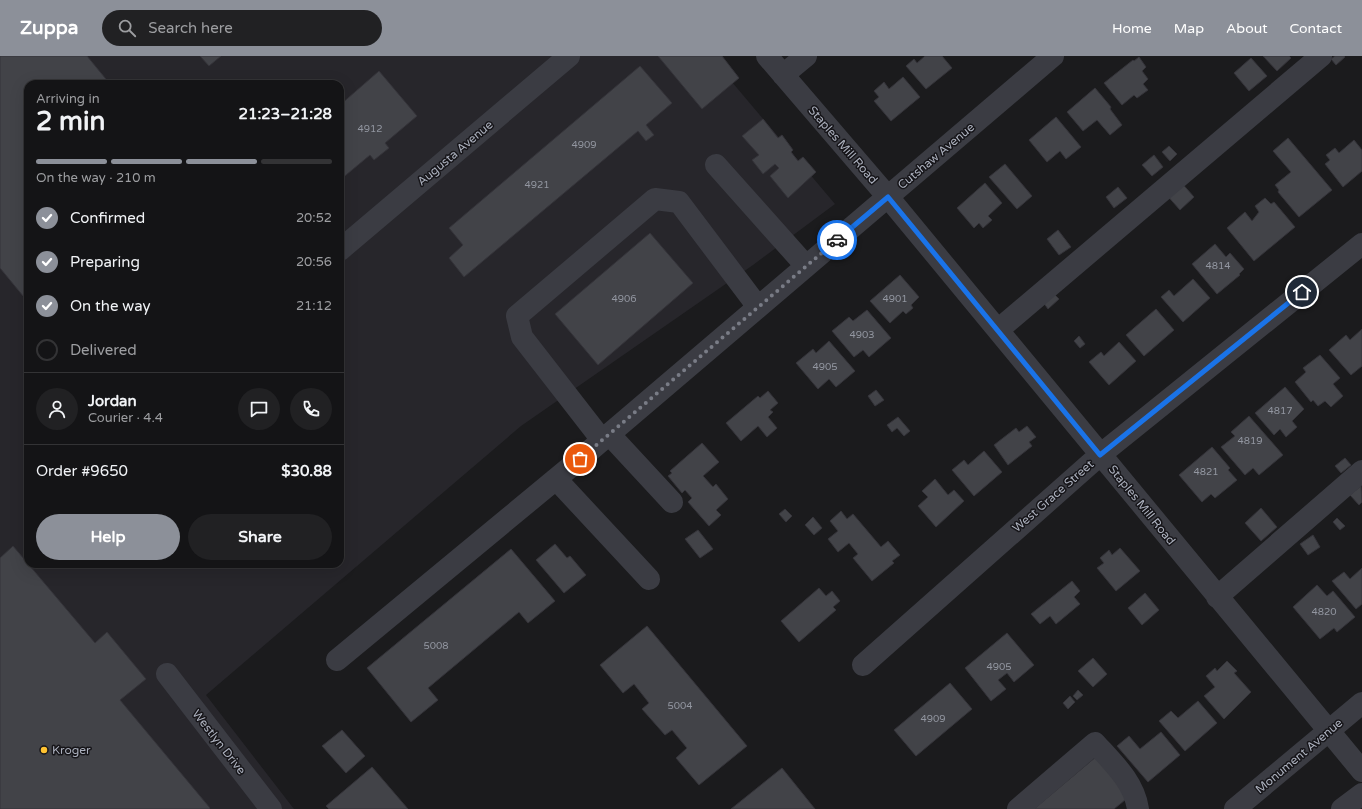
<!DOCTYPE html>
<meta charset="utf-8">
<style>
:root{--surface:#141416;--page:#212123;--text:#f1f3f6;--muted:#9d9ea1;--line:#333335;--accent:#8c9099}
body{margin:0;font-family:"Varela Round",sans-serif;background:var(--page);color:var(--text);height:100vh;display:flex;flex-direction:column;font-size:15px;white-space:nowrap}
*{box-sizing:border-box;margin:0}
p{font-size:13px;color:var(--muted)}
.icon{flex:none;width:22px;height:22px;fill:none;stroke:currentColor;stroke-width:2;stroke-linecap:round;stroke-linejoin:round}
.map{position:relative;flex:1;overflow:hidden}
.panel{position:absolute;left:24px;top:24px;width:320px;height:488px;display:flex;flex-direction:column;background:var(--surface);border-radius:12px;box-shadow:0 4px 16px #0002,0 0 0 1px var(--line)}
.panel>*{flex:none}
.pin{position:absolute;display:grid;place-items:center;width:34px;height:34px;color:#fff;margin:-17px;border:2px solid #fff;border-radius:50%;box-shadow:0 1px 4px #0007}
.courier{position:absolute;display:grid;place-items:center;width:40px;height:40px;margin:-20px;border:3px solid #1a73e8;border-radius:50%;background:#fff;color:#222;box-shadow:0 1px 5px #0007}
.summary em{font-style:normal;font-weight:700}
.summary div{display:flex;flex-direction:column-reverse}
.summary{display:flex;align-items:center;justify-content:space-between;height:68px;padding:0 12px}
h1{font-size:26px;font-weight:700;line-height:30px}
.bar{display:grid;grid-template-columns:repeat(4,1fr);gap:6px 4px;align-content:center;height:48px;padding:0 12px}
.bar i{height:5px;border-radius:3px;background:var(--line)}
.bar .selected{background:var(--accent)}
.bar p{grid-column:span 4}
.line{display:flex;align-items:center;gap:10px;padding:0 12px;border-top:1px solid var(--line)}
.line div{flex:1}
.round{display:grid;place-items:center;flex:none;width:42px;height:42px;border-radius:21px;background:var(--page)}
ol{padding:0 12px;list-style:none}
li{display:flex;align-items:center;gap:12px;height:44px}
li p{margin-inline-start:auto}
li .icon{padding:4px;border-radius:50%;background:var(--accent);color:#fff;stroke-width:4}
li:last-child{color:var(--muted)}
li i{width:22px;height:22px;border:2px solid var(--line);border-radius:50%}
.primary-button{display:flex;gap:8px;margin-top:auto;padding:8px 12px}
.primary-button a{flex:1;height:46px;border-radius:24px;background:var(--accent);color:#fff;font-size:16px;font-weight:700;line-height:46px;text-align:center}
.primary-button a+a{background:var(--page);color:var(--text)}
header{display:flex;align-items:center;gap:24px;box-sizing:border-box;height:56px;padding:0 20px;background:var(--accent);color:#fff}
header strong{font-size:19px}
nav{display:flex;gap:22px;margin-inline-start:auto;font-size:14px}
.search{width:280px;height:36px;background:var(--page);display:flex;align-items:center;gap:10px;box-sizing:border-box;padding:0 14px;border-radius:22px;color:var(--muted);font-size:15px}
.map>svg:first-child{display:block}
.built{fill:#27262b;fill-rule:evenodd}
.building{fill:#424348;stroke:#35343a}
.lines{fill:none;stroke-linecap:round;stroke-linejoin:round}
.minor{stroke:#3b3c43;stroke-width:22}
.done{stroke:#797c86;stroke-width:4;stroke-dasharray:0 7.2}
.route{stroke:#1a73e8;stroke-width:5}
.poi-dot{fill:#ffc331;stroke:#161519;stroke-width:1.5}
.labels{text-anchor:middle;dominant-baseline:central;stroke-width:3;stroke-linejoin:round;paint-order:stroke}
.number-label{font-size:10px;fill:#9296a0}
.street-label{font-size:12px;fill:#acb1be;stroke:#161519}
.poi-label{font-size:12px;fill:#acb1be;stroke:#161519;text-anchor:start}
</style>
<header>
<strong>Zuppa</strong>
<div class="search"><svg class="icon" aria-label="search" viewBox="0 0 24 24"><circle cx="10" cy="10" r="6"/><path d="M15 15l6 6"/></svg>Search here</div>
<nav><a>Home</a><a>Map</a><a>About</a><a>Contact</a></nav>
</header>
<div class="map">
<svg width="1362" height="753" viewBox="0 0 1362 753">
<rect width="100%" height="100%" fill="#1b1b1d"/>
<!-- built -->
<path class="built" d="M0,0H710L835,148L753,209L521,370L206,639L294,753H0ZM28,28H340V508H28Z"/>
<!-- building -->
<path class="building" d="M0,0H87L110,28H28V246L0,212Z
M200,0H221L209,10Z
M658,0H722L739,22L702,53Z
M925,0H942L952,12L926,33L906,10L914,3L917,7Z
M1263,0H1289L1291,2L1277,15Z
M1335,0H1344L1345,1L1336,9L1331,3Z
M1139,1L1146,11L1142,15L1148,23L1143,28L1148,34L1137,42L1134,39L1122,49L1104,27L1133,4L1134,5Z
M1251,2L1267,20L1249,35L1234,17Z
M640,10L672,47L646,69L654,79L646,85L638,75L464,221L449,202L463,189L449,172Z
M379,15L417,60L385,87L389,92L374,104L370,99L340,124V49Z
M903,21L920,41L891,65L874,45L879,41L874,35L884,26L889,33Z
M1095,32L1111,51L1110,53L1122,69L1110,79L1097,64L1083,75L1067,56Z
M1056,61L1081,91L1066,103L1060,95L1047,106L1029,84Z
M763,63L778,82L782,79L793,94L791,96L798,105L803,101L816,116L788,142L770,120L779,112L775,108L763,118L752,104L759,99L742,80Z
M1288,82L1332,134L1299,161L1278,136L1279,134L1275,129L1291,116L1273,95Z
M1354,84L1362,94V115L1343,131L1325,108L1330,104L1326,99L1335,92L1339,97Z
M1169,90L1177,98L1170,105L1162,96Z
M1154,99L1163,111L1152,120L1142,109Z
M1005,108L1032,140L1017,153L989,121Z
M1179,124L1194,141L1180,154L1165,137Z
M985,127L1002,147L988,160L992,164L983,172L979,167L974,172L957,152Z
M1118,131L1127,142L1114,152L1106,141Z
M1265,142L1271,148L1274,146L1295,171L1254,205L1227,172L1245,156L1252,165L1259,156L1255,150Z
M1058,174L1071,191L1059,199L1047,183Z
M650,177L693,227L598,309L555,258Z
M1215,188L1226,201L1230,197L1244,213L1239,218L1240,219L1217,238L1192,208Z
M900,219L919,241L911,249L913,252L906,258L903,255L890,267L870,245Z
M1193,223L1210,242L1183,266L1161,241L1169,234L1174,240Z
M1053,237L1059,243L1048,253L1043,246Z
M1156,253L1174,274L1144,300L1126,279Z
M867,254L891,282L869,301L863,294L854,301L832,275L849,261L853,265Z
M1362,273V310L1351,319L1329,294L1346,279L1350,284Z
M1079,280L1085,288L1080,292L1074,285Z
M829,285L855,315L836,331L829,323L818,333L796,307L813,293L816,297Z
M1119,286L1136,305L1109,329L1089,306L1101,296L1104,300Z
M1320,299L1340,322L1333,328L1343,340L1331,351L1325,345L1318,350L1313,344L1311,346L1295,326L1306,316L1303,312Z
M1285,331L1304,353L1292,365L1297,371L1286,381L1280,373L1274,379L1255,357Z
M876,334L884,344L875,350L868,340Z
M768,335L778,347L770,354L773,356L768,361L777,372L767,381L758,370L741,385L726,367L758,340L760,342Z
M1249,360L1283,399L1259,419L1253,412L1245,419L1221,391L1235,380L1231,376Z
M898,361L910,375L904,380L897,372L892,376L887,369Z
M1027,370L1036,381L1029,386L1032,390L1008,409L994,389L1016,372L1019,376Z
M702,387L719,406L703,420L713,431L716,428L728,443L716,454L721,459L709,470L688,446L692,442L685,434L682,437L668,420L672,417L670,415Z
M1212,391L1230,412L1228,414L1237,424L1215,442L1211,438L1202,446L1179,419Z
M984,395L1002,416L974,440L952,414L964,404L968,409Z
M1345,402L1351,409L1341,417L1335,410Z
M935,423L948,439L954,434L964,445L936,471L918,450L928,441L922,435Z
M1361,430L1362,446L1359,449L1350,439Z
M1261,452L1277,471L1261,485L1245,467Z
M785,453L792,460L786,466L779,458Z
M841,455L847,463L853,458L881,491L888,485L900,499L892,505L894,507L872,525L853,502L858,498L849,487L838,496L828,483L838,475L830,465Z
M813,461L822,472L814,479L805,469Z
M1337,462L1345,470L1340,474L1333,466Z
M698,474L713,493L700,502L685,483Z
M1313,479L1320,491L1308,499L1300,488Z
M555,488L567,502L570,500L586,519L564,537L536,504Z
M13,490L95,587L107,576L146,623L120,644L210,752L209,753H0V502Z
M1120,492L1140,515L1116,535L1097,512L1104,507L1100,502L1109,494L1112,499Z
M511,493L555,545L528,567L519,556L428,632L438,644L411,666L367,612Z
M1362,512V548L1356,553L1332,525L1344,516L1350,523Z
M1072,525L1080,535L1074,541L1080,548L1056,568L1050,560L1040,568L1031,558Z
M1317,529L1327,540L1333,535L1355,561L1337,576L1334,572L1320,583L1293,551Z
M819,532L826,540L832,535L840,545L833,551L836,554L799,586L781,565Z
M1145,537L1159,554L1142,569L1128,552Z
M647,570L747,690L699,729L676,702L687,692L672,674L665,679L642,653L649,647L634,628L623,637L600,609Z
M1007,577L1034,609L1014,626L1007,617L998,624L1006,633L991,645L965,612Z
M1093,602L1107,618L1093,631L1078,615Z
M1227,605L1237,615L1234,617L1251,636L1224,663L1204,640L1215,631L1206,620L1215,612L1217,615Z
M950,627L972,653L916,700L894,674Z
M1078,634L1083,639L1077,644L1073,640Z
M1070,640L1075,646L1068,653L1063,647Z
M1198,645L1217,667L1185,695L1159,665L1171,655L1178,662Z
M342,674L365,700L346,717L322,690Z
M1161,676L1180,699L1148,726L1117,690L1129,680L1140,693Z
M1097,700L1131,739L1114,753H1034Z
M372,711L408,753H329L326,750Z
M782,712L815,753H731Z"/>
<g class="lines">
<!-- minor -->
<path class="minor" d="M767,0L888,141L1362,715
M783,19L806,0
M716,109L806,210
M340,194L569,0
M998,274L1321,0
M609,378L672,446
M602,384L522,281L517,260L655,143L679,146L758,251
M556,423L649,523
M1217,541L1362,415
M337,604L580,403L1053,0
M863,609L1100,399L1362,188
M167,618L271,753
M1018,753L1095,687C1113,707 1134,726 1138,753
M1235,753L1362,647
M1342,753L1362,738"/>
</g>
<g class="lines">
<!-- done -->
<path class="done" d="M580,403L837,184"/>
<!-- route -->
<path class="route" d="M837,184L888,141L1100,399L1302,236"/>
</g>
<!-- markers -->
<circle class="poi-dot" cx="44" cy="694" r="4"/>
<g class="labels">
<!-- number labels -->
<g class="number-label">
<text x="370" y="73">4912</text>
<text x="584" y="89">4909</text>
<text x="537" y="129">4921</text>
<text x="1218" y="210">4814</text>
<text x="624" y="243">4906</text>
<text x="895" y="243">4901</text>
<text x="862" y="279">4903</text>
<text x="825" y="311">4905</text>
<text x="1280" y="355">4817</text>
<text x="1250" y="385">4819</text>
<text x="1206" y="416">4821</text>
<text x="1324" y="556">4820</text>
<text x="436" y="590">5008</text>
<text x="999" y="611">4905</text>
<text x="680" y="650">5004</text>
<text x="933" y="663">4909</text>
</g>
<!-- street labels -->
<g class="street-label">
<text transform="translate(843 89) rotate(49)">Staples Mill Road</text>
<text transform="translate(455 97) rotate(-40)">Augusta Avenue</text>
<text transform="translate(936 100) rotate(-40)">Cutshaw Avenue</text>
<text transform="translate(1053 440) rotate(-41)">West Grace Street</text>
<text transform="translate(1142 449) rotate(51)">Staples Mill Road</text>
<text transform="translate(219 686) rotate(52)">Westlyn Drive</text>
<text transform="translate(1299 700) rotate(-40)">Monument Avenue</text>
</g>
<!-- poi labels -->
<g class="poi-label">
<text x="52" y="694">Kroger</text>
</g>
</g>
</svg>
<div class="pin" style="left:580px;top:403px;background:#ea580c"><svg class="icon" aria-label="bag" viewBox="0 0 24 24"><path d="M5 8h14l-1 12H6zM9 8a3 3 0 0 1 6 0"/></svg></div>
<div class="pin" style="left:1302px;top:236px;background:#1f2937"><svg class="icon" aria-label="home" viewBox="0 0 24 24"><path d="M3 11l9-7 9 7M6 9v11h12V9"/></svg></div>
<div class="courier" style="left:837px;top:184px"><svg class="icon" aria-label="car" viewBox="0 0 24 24"><path d="M5 17H2v-5l4-1 3-4h7l3 4 3 1v5h-3M9 17h6M6 11h13"/><circle cx="7" cy="17" r="2"/><circle cx="17" cy="17" r="2"/></svg></div>
<section class="panel">
<div class="summary"><div><h1>2 min</h1><p>Arriving in</p></div><em>21:23–21:28</em></div>
<div class="bar"><i class="selected"></i><i class="selected"></i><i class="selected"></i><i></i><p>On the way · 210 m</p></div>
<ol>
<li><svg class="icon" aria-label="check" viewBox="0 0 24 24"><path d="M5 12l5 5 9-10"/></svg>Confirmed<p>20:52</p></li>
<li><svg class="icon" aria-label="check" viewBox="0 0 24 24"><path d="M5 12l5 5 9-10"/></svg>Preparing<p>20:56</p></li>
<li><svg class="icon" aria-label="check" viewBox="0 0 24 24"><path d="M5 12l5 5 9-10"/></svg>On the way<p>21:12</p></li>
<li><i></i>Delivered</li>
</ol>
<div class="line" style="height:72px"><a class="round"><svg class="icon" aria-label="person" viewBox="0 0 24 24"><circle cx="12" cy="8" r="4"/><path d="M4 21q1-7 8-7t8 7"/></svg></a><div><b>Jordan</b><p>Courier · 4.4</p></div><a class="round"><svg class="icon" aria-label="chat" viewBox="0 0 24 24"><path d="M4 5h16v11H9l-5 4z"/></svg></a><a class="round"><svg class="icon" aria-label="phone" viewBox="0 0 24 24"><path d="M5 4h4l2 5-3 2q2 4 5 5l2-3 5 2v4C11 20 4 13 5 4z"/></svg></a></div>
<div class="line" style="height:52px"><div>Order #9650</div><b>$30.88</b></div>
<div class="primary-button"><a>Help</a><a>Share</a></div>
</section>
</div>
